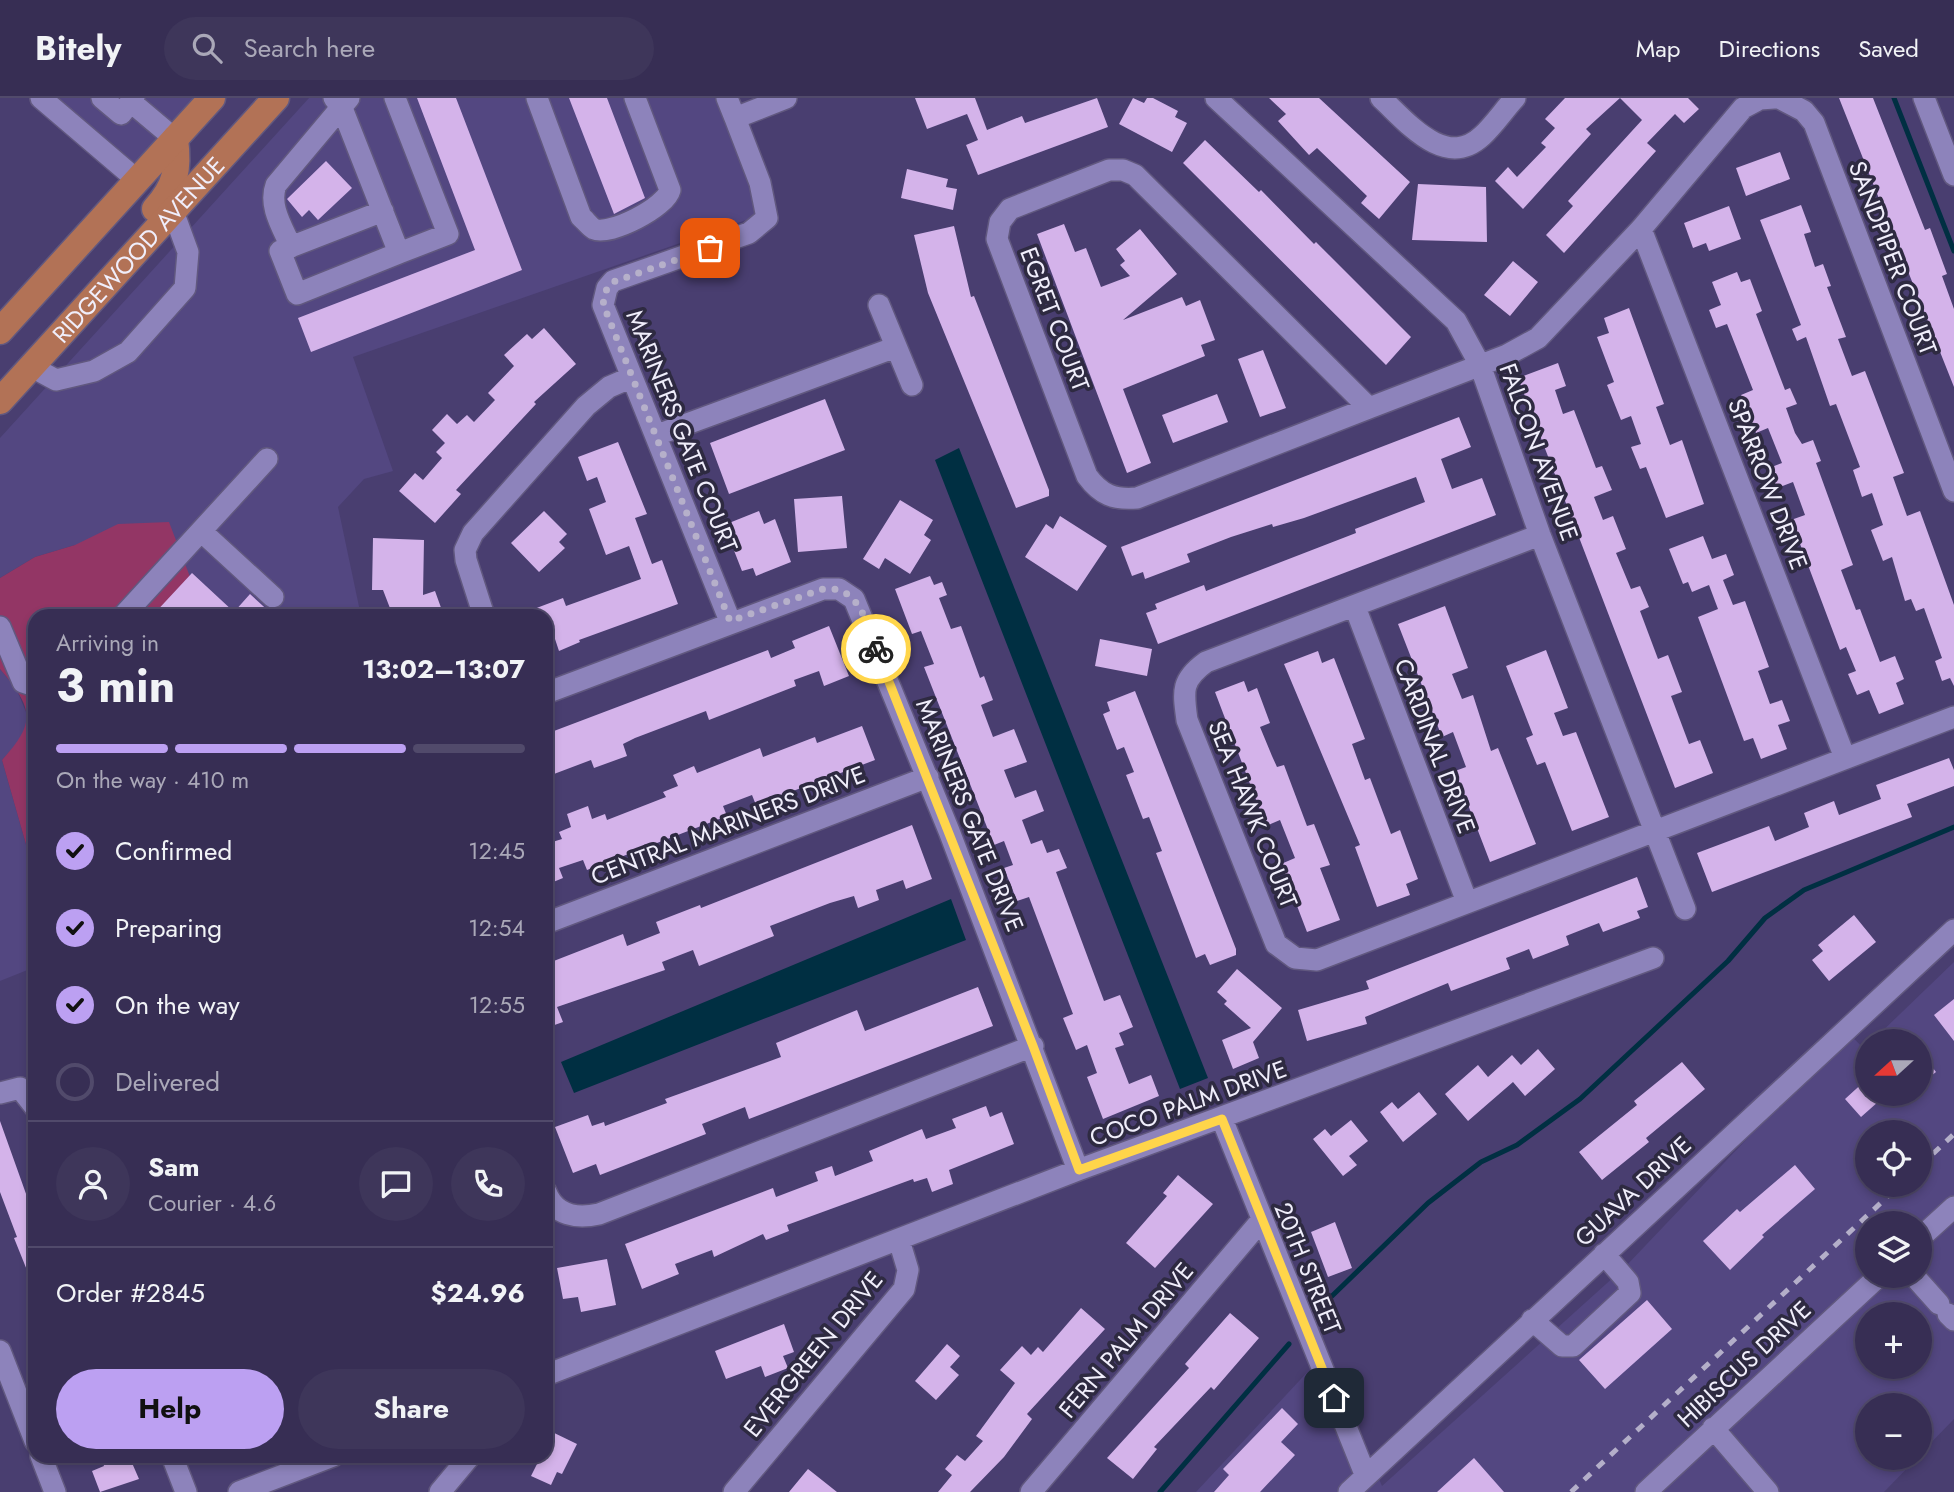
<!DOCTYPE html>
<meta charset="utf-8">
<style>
:root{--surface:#372e54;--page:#3e365a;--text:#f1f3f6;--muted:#aaa8b8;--line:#514a6b;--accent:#bca0f2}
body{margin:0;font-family:Jost,sans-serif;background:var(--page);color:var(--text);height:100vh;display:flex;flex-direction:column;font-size:26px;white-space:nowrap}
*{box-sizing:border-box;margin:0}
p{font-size:23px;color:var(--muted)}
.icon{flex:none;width:38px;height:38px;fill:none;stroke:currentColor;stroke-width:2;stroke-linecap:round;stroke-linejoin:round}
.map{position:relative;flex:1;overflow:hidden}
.details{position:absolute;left:28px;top:511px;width:525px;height:854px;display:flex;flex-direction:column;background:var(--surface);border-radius:21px;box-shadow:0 4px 10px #0003,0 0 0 2px var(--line)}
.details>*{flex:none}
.needle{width:46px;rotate:249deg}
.buttons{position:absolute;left:1855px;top:931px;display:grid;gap:14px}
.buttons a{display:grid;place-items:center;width:77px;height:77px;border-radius:50%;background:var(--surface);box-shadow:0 4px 10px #0003,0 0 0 2px var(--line);font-size:35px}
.pin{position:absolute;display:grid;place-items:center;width:60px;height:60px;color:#fff;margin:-30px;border-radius:14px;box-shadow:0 4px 10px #0006}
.courier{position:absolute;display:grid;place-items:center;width:70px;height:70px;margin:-35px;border:5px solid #ffd54a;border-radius:50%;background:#fff;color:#222;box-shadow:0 2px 9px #0007}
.headline em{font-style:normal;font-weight:700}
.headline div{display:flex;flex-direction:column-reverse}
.headline{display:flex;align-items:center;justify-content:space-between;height:119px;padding:0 28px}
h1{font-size:46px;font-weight:700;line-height:52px}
.bar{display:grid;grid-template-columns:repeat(4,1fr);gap:10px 7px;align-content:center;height:84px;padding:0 28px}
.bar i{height:9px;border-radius:5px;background:var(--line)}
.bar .active{background:var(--accent)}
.bar p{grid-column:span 4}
.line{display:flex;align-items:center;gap:18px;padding:0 28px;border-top:2px solid var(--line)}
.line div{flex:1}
.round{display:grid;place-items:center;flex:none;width:74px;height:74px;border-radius:37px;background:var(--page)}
ol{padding:0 28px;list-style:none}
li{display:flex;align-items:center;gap:21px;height:77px}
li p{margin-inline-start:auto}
li .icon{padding:7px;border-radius:50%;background:var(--accent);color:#111;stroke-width:4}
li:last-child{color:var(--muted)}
li i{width:38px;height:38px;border:4px solid var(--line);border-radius:50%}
.cta{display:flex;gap:14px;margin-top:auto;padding:14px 28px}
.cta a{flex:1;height:80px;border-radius:42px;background:var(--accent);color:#111;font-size:28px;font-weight:700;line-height:80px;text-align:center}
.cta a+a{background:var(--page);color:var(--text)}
header{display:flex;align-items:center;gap:42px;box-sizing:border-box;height:98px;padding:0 35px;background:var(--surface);border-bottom:2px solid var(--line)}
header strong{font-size:33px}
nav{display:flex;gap:38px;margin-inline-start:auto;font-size:24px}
.search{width:490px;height:63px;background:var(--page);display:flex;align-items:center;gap:18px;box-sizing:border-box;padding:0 24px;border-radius:38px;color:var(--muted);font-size:26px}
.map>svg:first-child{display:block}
.built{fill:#534781;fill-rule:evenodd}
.green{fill:#933665}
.water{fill:#002f42}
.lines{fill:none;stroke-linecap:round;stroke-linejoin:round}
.stream{stroke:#002f42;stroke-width:5}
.building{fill:#d4b3ea}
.minor-casing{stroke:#61587f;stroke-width:24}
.major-casing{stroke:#61587f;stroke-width:29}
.minor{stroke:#8d83bb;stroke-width:21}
.major{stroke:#b27256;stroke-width:26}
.rail{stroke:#b4afc9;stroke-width:5;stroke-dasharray:9 9;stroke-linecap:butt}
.done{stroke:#b6b0ca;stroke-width:7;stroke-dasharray:0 12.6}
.route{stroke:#ffd54a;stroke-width:9}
.labels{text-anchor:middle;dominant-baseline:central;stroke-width:7;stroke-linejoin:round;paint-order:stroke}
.street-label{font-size:24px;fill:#f0eefb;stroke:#2e2a41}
</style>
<header>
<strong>Bitely</strong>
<div class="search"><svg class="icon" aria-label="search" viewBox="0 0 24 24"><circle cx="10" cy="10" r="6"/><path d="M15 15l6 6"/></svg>Search here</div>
<nav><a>Map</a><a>Directions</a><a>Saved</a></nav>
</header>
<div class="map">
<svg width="1954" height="1394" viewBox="0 0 1954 1394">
<rect width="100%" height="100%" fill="#493e70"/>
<!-- built -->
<path class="built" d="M34,0H195L126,78Z
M309,0H732L775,112L353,259L393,373L364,381L338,409L361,518H205L75,447L35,459L0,480V340Z
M0,571L16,590L28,619L23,639L2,662L35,778V869L0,883Z
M1954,864V1321L1920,1356V1307H1867V1360H1917L1884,1394H1196L1326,1254L1382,1388L1626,1168L1761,1026L1745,1009L1838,924L1864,951L1867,948V996H1920V943H1872ZM1867,1034H1920V1087H1867ZM1867,1125H1920V1178H1867ZM1867,1216H1920V1269H1867Z"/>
<!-- green -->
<path class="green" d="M169,424L205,518H35V778L2,662C37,624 33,610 0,571V480L35,459L75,447L118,426Z"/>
<!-- water -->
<path class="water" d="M959,350L1208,980L1180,991L935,362Z
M951,801L966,842L574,995L561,964Z"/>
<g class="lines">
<!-- stream -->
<path class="stream" d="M1894,0L1954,153
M1332,1198L1428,1105L1481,1064L1517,1047L1580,1001L1728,863L1765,820L1804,792L1954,729
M1160,1394L1289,1246"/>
</g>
<!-- building -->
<path class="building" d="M417,0H456L522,172L311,254L298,220L475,152Z
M569,0H607L645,100L614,116Z
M915,0H975L987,32L1022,18L1025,25L1097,0L1108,29L978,77L966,47L978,42L967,16L927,31Z
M1133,0L1144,5L1147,0H1153L1178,13L1175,19L1187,25L1172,54L1119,26Z
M1269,0H1319L1410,84L1379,121L1361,105L1367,98L1317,50L1309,57L1278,23L1286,16Z
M1565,0H1688L1699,11L1684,25L1675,16L1647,45L1656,53L1564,155L1546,137L1573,108L1568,103L1642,22L1620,0L1586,31L1591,36L1523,111L1495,83L1508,69L1517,79L1546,49L1541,45L1555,30L1545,21Z
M1839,0H1873L1925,132L1930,130L1947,176L1942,178L1954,211V289Z
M1205,42L1259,94L1261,92L1314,146L1316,144L1411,239L1386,267L1183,65Z
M1780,54L1790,81L1746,98L1736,70Z
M326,63L352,90L318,122L309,112L302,119L287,101Z
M907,71L948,81L946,89L957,91L953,112L901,100Z
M1418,86L1486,89L1487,144L1412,142Z
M1801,107L1811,134L1804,136L1815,169L1823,166L1831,188L1827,189L1846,239L1838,241L1852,278L1865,273L1904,375L1893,379L1907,418L1920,413L1954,507V588L1950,580L1942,583L1935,563L1942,560L1924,510L1916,513L1911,501L1905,503L1892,459L1883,463L1871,432L1883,427L1872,395L1862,399L1853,372L1860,369L1836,306L1830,308L1806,239L1797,243L1792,231L1801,227L1760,122Z
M1729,108L1741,141L1709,153L1706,145L1693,150L1684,125Z
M1064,126L1075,154L1086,150L1101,189L1130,178L1120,167L1125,163L1116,151L1140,131L1177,176L1123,222L1182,199L1186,208L1200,202L1215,242L1201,247L1205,258L1123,291L1151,365L1127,375L1037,136Z
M954,128L971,199L974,198L1049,392V398L1016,410L928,195L914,137Z
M1513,163L1538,184L1510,218L1484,197Z
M1737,174L1741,184L1750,181L1762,213L1756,216L1785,292L1790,290L1797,306L1786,310L1795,335L1802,346L1813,342L1821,363L1816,365L1853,467L1841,472L1856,512L1860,511L1880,564L1895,558L1904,581L1896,585L1904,606L1879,616L1869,592L1857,597L1848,576L1856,573L1846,549L1840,552L1791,422L1805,417L1793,384L1777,390L1769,370L1782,365L1768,330L1756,335L1741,297L1753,292L1727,226L1716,230L1709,212L1721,207L1712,184Z
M1629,210L1664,306L1656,309L1670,347L1682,342L1704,406L1666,420L1646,369L1640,371L1631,349L1641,346L1631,318L1621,322L1607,287L1614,284L1597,239L1609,235L1604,220Z
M544,230L576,266L534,304L536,306L456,392L461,396L435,425L399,393L415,375L423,382L442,360L436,354L445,345L432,332L447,316L457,326L467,317L474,324L495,302L488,295L514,268L504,257L527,236L532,241Z
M1263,252L1286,310L1260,319L1238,261Z
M1558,265L1566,288L1555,292L1563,316L1574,312L1596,370L1602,368L1612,392L1594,399L1603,422L1613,418L1626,451L1616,455L1631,491L1640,488L1649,509L1640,513L1658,561L1668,557L1682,594L1671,598L1689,646L1700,642L1713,675L1675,690L1518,280Z
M1217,296L1228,324L1173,345L1162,317Z
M825,301L845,352L729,396L710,345Z
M1459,319L1471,349L1441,361L1452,391L1482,380L1496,417L1158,546L1146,515L1157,511L1155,506L1204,487L1206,493L1356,435L1355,431L1425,404L1416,379L1304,420L1273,429L1272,426L1231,439L1187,456L1190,464L1145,481L1143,474L1132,478L1121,449Z
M618,344L647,416L635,420L652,466L662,462L678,506L579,542L580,544L559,553L555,541L546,545V518L518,517L563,500L566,508L641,481L629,448L606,457L589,411L606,404L597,379L587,383L578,359Z
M842,398L847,450L798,454L794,401Z
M900,402L933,422L924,437L931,442L910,476L885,460L879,471L863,461Z
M544,413L567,436L559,444L565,450L539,474L511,445Z
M759,413L764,426L775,421L791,464L756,478L753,470L742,473L724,427Z
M1060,418L1107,448L1077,493L1025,459L1046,426L1053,431Z
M1703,438L1712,461L1726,456L1734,477L1723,482L1733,507L1745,503L1769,569L1758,573L1770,606L1782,602L1790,623L1778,627L1787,651L1761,661L1753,640L1744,643L1698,519L1718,511L1709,487L1692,494L1688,484L1683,486L1669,451Z
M373,440L424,442L423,497L435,493L444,518H393L383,492H372Z
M192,475L234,514L250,496L274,518H152Z
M930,478L934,487L942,484L947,497L939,500L951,531L961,528L980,580L984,578L993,602L981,607L993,639L1014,631L1027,664L1004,672L1015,700L1036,692L1044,713L1022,722L1031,746L1042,742L1047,755L1059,751L1067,770L1056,774L1104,903L1120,897L1133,929L1119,935L1124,947L1115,950L1129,986L1151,977L1159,998L1103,1021L1087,979L1097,975L1087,947L1076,952L1063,920L1073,916L1029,799L1017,803L1004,770L1013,767L1004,743L994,747L924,569L934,566L921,533L912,536L895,491Z
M1445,508L1468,570L1452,576L1462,601L1473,597L1491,653L1498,650L1536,746L1490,764L1455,673L1466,669L1453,634L1442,639L1398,526Z
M829,528L849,578L824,588L819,573L794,582L796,588L709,622L706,613L635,640L623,646L627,658L594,670L591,662L546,679V636L768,552L771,560L795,550L792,543Z
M1100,541L1152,551L1147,578L1095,568Z
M1546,552L1568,610L1554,615L1563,638L1576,634L1609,719L1572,733L1545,664L1537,667L1526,640L1533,637L1506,568Z
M1318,553L1322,565L1334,560L1365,641L1352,646L1365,682L1370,680L1391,736L1400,732L1418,781L1406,786L1410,797L1377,809L1355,749L1360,747L1284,566Z
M1244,583L1248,594L1257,590L1270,625L1260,629L1272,658L1277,669L1284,667L1307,728L1314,726L1330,767L1320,770L1340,822L1307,834L1281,766L1295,760L1280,722L1266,728L1215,594Z
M1135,593L1236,851V857L1210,867L1205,856L1196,860L1156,755L1162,753L1149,719L1143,721L1126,677L1134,674L1124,649L1117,652L1103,616L1110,613L1107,604Z
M862,628L875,662L756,707L752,697L723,708L727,718L587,772L583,762L559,770L563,780L546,787V739L549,745L562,741L559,734L571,729L567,716L588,708L592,721L605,716L607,722L666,699L663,694L678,688L673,677L694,668L697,675L760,650L763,659L815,639L817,645Z
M1949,660L1954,672V688L1907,706L1912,719L1712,794L1697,755L1769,728L1775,743L1809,729L1804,715L1834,703L1839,717L1881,701L1876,687Z
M912,727L932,781L906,791L903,782L876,792L879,802L858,810L854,798L830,805L770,828L774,838L699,868L693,852L662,864L665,872L557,909L563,924L546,930V866L623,836L627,848L660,835L656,824L700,807L701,810Z
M1637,779L1648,809L1637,813L1640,820L1603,834L1599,825L1566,838L1569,847L1533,861L1529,851L1506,860L1510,871L1451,893L1448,885L1365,919L1367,926L1307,943L1298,912L1369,891L1366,883Z
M1854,817L1876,844L1829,883L1812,862L1823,853L1818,847Z
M1237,871L1282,910L1253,944L1259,960L1233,971L1222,942L1251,930L1224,906L1227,903L1217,894Z
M978,889L993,928L749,1021L745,1009L702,1026L706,1036L600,1077L596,1066L573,1075L555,1029L588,1017L592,1028L604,1024L605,1028L667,1005L665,1001L781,959L776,945L857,912L865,933Z
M1954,901V943L1934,917Z
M1538,951L1555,971L1525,998L1513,984L1468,1023L1445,996L1478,967L1488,979L1512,957L1521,967Z
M1920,953L1936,974L1920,987Z
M1682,964L1705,991L1646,1040L1649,1044L1602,1082L1579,1054L1637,1007L1634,1003Z
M1867,981V996H1887L1861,1019L1845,1001Z
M1419,994L1437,1016L1403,1044L1380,1014L1392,1004L1398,1011Z
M986,1008L990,1019L1002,1014L1014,1046L949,1072L953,1086L932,1094L927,1080L914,1084L913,1081L787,1127L789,1133L766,1142L763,1136L714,1159L712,1152L675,1166L679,1176L642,1191L625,1146L773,1090L776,1099L818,1083L815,1074L832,1068L835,1078L873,1063L869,1053L922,1031L926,1041L956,1030L952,1021Z
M1351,1022L1368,1043L1349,1058L1357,1067L1343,1078L1313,1041L1325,1031L1331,1038Z
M0,1023L35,1121V1192L14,1140L17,1139L0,1094Z
M1795,1067L1815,1091L1762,1137L1764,1139L1730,1172L1703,1143L1737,1111L1740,1114Z
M1178,1077L1213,1106L1155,1170L1126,1145L1167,1098L1163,1095Z
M1335,1124L1352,1170L1328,1179L1311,1134Z
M607,1161L616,1207L581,1214L578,1199L563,1201L557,1170Z
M1647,1202L1672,1231L1605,1291L1579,1262Z
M1081,1210L1105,1231L1027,1316L1032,1321L1004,1359L970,1394H938L952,1377L945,1371L957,1357L965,1363L983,1343L976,1338L1015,1285L1000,1272L1022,1248L1031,1257L1038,1249L1043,1254Z
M1230,1215L1259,1240L1214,1292L1211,1289L1154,1349L1157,1351L1133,1381L1107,1360L1189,1270L1185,1266Z
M784,1226L794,1254L783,1258L788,1270L765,1279L761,1268L726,1281L715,1253Z
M947,1246L960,1258L950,1269L959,1277L936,1302L915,1283Z
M1282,1310L1298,1326L1281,1344L1295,1357L1260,1394H1214L1229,1377L1223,1371Z
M546,1331L577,1346L562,1376L557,1374L551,1387L531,1378L541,1358H546Z
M101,1358H129L139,1381L100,1394L92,1373L104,1368Z
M1474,1360L1504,1394H1437Z
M808,1371L837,1394H789Z"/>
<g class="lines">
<!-- minor casing -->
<g class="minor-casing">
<path id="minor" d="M41,0L137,82
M102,0L121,16L134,0
M334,0L342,10L399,155L297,196L280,153L383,113
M395,0L448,136L399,155
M537,0L581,119C585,122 590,129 594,131C610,138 666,109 670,92L635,0
M727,0L735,20L786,0
M1216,0L1456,223L1480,267L1540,437L1685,811
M1381,0C1407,24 1445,72 1482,38C1494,27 1504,12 1515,0
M1779,0L1804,13L1814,25L1954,393
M1924,0L1954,77
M131,4L175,41
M1109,72H1123L1135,77L1369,310L1137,400C1114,402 1101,397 1087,378L997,141L1000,124L1010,111Z
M1641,131L1845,660
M291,149C283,130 268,108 276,87L349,0
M879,207L912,287
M32,269L56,282L94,273L128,254L185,190L188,154L173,113
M1369,310L1507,257L1538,240L1641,131L1743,10L1760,1L1774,0
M657,337L896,249
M201,433L273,499
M1540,437L1206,564C1181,582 1183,593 1187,622L1276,846L1295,860L1317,862L1954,619
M1355,509L1467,804
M123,518L267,361
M484,518L466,462L465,452L473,435L586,308L609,289L632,279
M730,523L603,207L607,190L613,183L749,135L767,120L760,85L735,20
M0,529L23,584L35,588
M546,595L823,491H839L854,501L949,733L1078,1072
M546,825L928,679
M0,995L20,990L35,1009
M1222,1021L1365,1376
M546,1094C555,1118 577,1121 599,1116L1033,948
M1920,1140L1954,1109
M1914,1178L1939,1206
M1948,1216L1954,1222
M1532,1222L1562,1248H1573L1630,1195L1628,1184L1604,1156
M0,1253L35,1343
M546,1277L1078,1072L1653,860
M1713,1330L1768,1394
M41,1358L55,1394
M172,1358L186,1394
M239,1394L333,1358
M440,1394L470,1358
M734,1394L904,1191L908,1172L899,1142
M1031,1394L1260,1124
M1349,1394L1954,832
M1646,1394L1879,1178"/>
</g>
<!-- major casing -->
<g class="major-casing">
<g id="major">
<path d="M155,111C176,88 179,70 175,41"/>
<path d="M0,233L212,0"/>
<path id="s1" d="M0,303L276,0"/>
</g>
</g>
<!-- minor -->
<use href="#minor" class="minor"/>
<!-- major -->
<use href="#major" class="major"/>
<!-- rail -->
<path class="rail" d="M1920,1068L1954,1036
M1571,1394L1900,1087"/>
</g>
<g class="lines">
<!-- done -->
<path class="done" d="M710,150L613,184L607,190L603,206L730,523L823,491C859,487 866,524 876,551"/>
<!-- route -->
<path class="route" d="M876,551L1033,948L1079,1072L1222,1021L1334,1300"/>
</g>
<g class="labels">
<!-- street labels -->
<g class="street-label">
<text stroke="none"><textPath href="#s1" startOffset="205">RIDGEWOOD AVENUE</textPath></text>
<text transform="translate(1893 160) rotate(69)">SANDPIPER COURT</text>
<text transform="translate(1055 221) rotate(69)">EGRET COURT</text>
<text transform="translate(682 333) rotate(68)">MARINERS GATE COURT</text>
<text transform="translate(1539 354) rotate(70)">FALCON AVENUE</text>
<text transform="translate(1768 386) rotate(69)">SPARROW DRIVE</text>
<text transform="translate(1435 648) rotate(69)">CARDINAL DRIVE</text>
<text transform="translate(1253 716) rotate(68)">SEA HAWK COURT</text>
<text transform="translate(970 717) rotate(68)">MARINERS GATE DRIVE</text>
<text transform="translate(728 727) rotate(-21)">CENTRAL MARINERS DRIVE</text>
<text transform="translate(1188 1005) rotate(-20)">COCO PALM DRIVE</text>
<text transform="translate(1633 1093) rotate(-43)">GUAVA DRIVE</text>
<text transform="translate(1308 1170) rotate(68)">20TH STREET</text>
<text transform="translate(1126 1242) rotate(-50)">FERN PALM DRIVE</text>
<text transform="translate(813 1256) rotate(-51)">EVERGREEN DRIVE</text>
<text transform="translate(1744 1266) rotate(-43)">HIBISCUS DRIVE</text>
</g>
</g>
</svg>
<div class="buttons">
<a><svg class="needle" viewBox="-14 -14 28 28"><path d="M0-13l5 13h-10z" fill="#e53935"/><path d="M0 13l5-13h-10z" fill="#aaa8b8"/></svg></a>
<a><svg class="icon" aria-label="locate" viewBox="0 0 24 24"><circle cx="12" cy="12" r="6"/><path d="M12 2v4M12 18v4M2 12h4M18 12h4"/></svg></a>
<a><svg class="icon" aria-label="layers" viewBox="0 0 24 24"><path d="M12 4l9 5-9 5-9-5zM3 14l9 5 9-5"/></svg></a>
<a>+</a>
<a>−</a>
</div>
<div class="pin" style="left:710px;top:150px;background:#ea580c"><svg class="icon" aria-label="bag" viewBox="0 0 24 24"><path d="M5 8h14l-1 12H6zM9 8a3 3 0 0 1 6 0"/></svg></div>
<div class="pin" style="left:1334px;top:1300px;background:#1f2937"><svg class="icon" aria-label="home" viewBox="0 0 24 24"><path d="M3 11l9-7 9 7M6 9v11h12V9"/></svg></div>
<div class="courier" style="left:876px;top:551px"><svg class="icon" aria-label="bike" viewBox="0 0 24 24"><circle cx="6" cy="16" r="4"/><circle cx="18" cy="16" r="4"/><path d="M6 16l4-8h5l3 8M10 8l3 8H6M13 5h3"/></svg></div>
<section class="details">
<div class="headline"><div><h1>3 min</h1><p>Arriving in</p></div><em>13:02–13:07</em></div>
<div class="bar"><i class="active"></i><i class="active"></i><i class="active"></i><i></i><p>On the way · 410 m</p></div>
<ol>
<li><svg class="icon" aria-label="check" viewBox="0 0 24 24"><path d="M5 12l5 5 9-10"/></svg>Confirmed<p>12:45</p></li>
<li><svg class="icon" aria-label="check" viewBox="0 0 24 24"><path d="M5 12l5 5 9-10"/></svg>Preparing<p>12:54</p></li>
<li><svg class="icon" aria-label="check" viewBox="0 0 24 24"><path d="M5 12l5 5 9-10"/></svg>On the way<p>12:55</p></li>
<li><i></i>Delivered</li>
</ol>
<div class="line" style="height:126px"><a class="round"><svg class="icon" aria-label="person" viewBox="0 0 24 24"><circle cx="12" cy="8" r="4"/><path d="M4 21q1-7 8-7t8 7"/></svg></a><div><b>Sam</b><p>Courier · 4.6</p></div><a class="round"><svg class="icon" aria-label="chat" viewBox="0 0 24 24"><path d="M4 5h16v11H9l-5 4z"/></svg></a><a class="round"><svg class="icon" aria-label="phone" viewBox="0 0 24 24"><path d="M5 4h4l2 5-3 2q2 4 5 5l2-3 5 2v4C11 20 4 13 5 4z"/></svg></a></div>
<div class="line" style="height:91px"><div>Order #2845</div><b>$24.96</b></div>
<div class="cta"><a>Help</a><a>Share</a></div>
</section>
</div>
